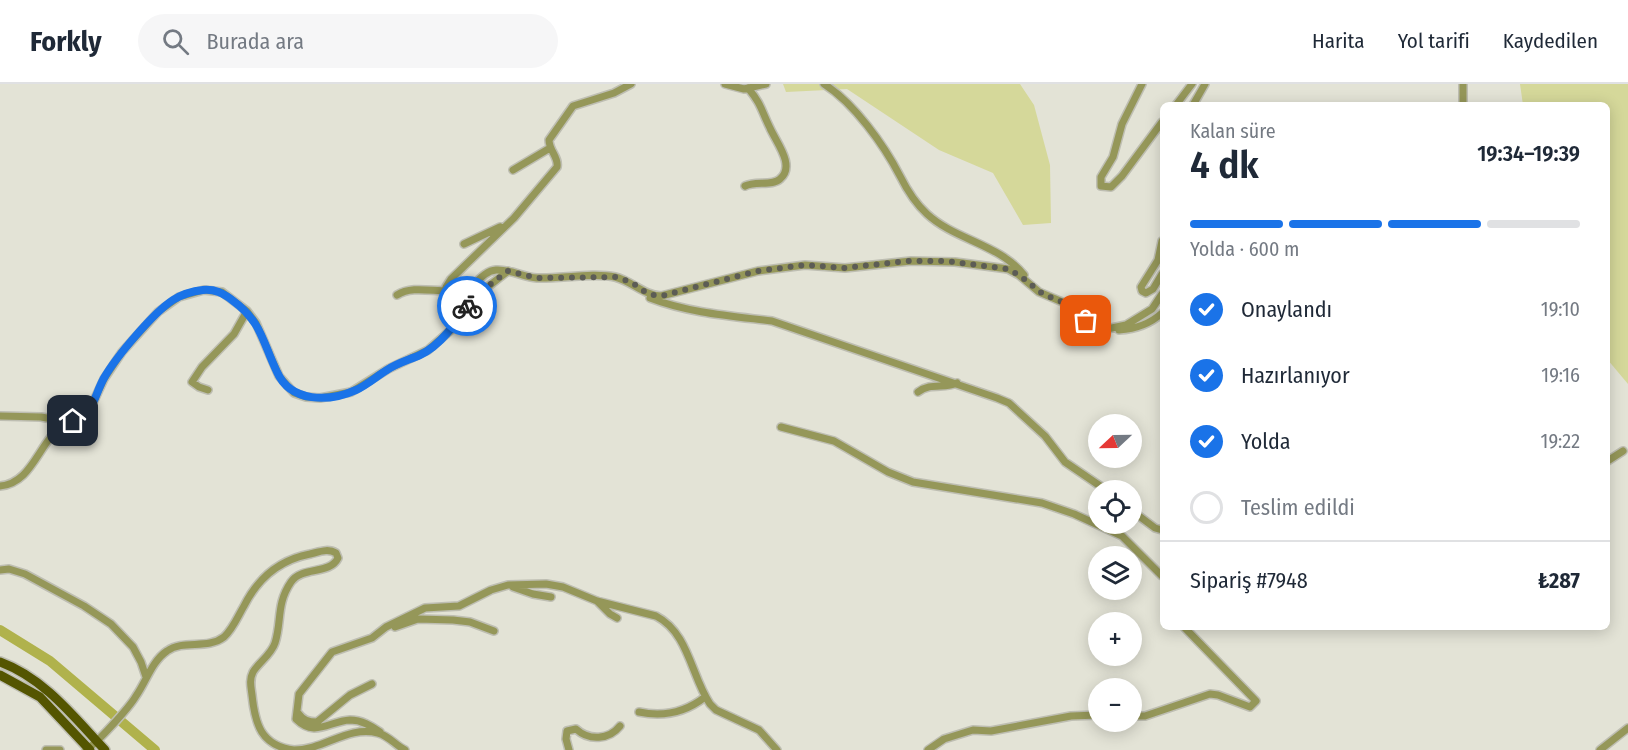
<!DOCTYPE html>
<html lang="tr">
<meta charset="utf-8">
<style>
:root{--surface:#fff;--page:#f6f6f7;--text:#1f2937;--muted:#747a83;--line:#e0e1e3;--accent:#1a73e8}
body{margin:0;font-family:"Fira Sans Condensed",sans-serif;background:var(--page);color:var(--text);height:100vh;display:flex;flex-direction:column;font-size:22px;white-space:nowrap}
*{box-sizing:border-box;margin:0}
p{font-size:20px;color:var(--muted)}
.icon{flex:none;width:33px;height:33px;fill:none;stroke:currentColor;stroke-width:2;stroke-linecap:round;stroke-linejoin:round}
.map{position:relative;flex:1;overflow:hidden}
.details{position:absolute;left:1160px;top:18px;width:450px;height:528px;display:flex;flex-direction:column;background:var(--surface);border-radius:9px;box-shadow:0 3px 15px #0003}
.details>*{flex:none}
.needle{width:39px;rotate:248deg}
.fabs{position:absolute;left:1088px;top:330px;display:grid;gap:12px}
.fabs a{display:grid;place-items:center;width:54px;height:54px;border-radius:50%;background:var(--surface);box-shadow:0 3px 15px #0003;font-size:30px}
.pin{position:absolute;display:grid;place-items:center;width:51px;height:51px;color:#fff;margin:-26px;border-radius:12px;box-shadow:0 3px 9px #0006}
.courier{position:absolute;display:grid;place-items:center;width:60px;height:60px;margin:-30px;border:4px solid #1a73e8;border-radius:50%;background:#fff;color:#222;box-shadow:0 2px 8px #0007}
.overview em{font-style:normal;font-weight:600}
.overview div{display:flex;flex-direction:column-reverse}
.overview{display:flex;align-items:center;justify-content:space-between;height:102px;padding:0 30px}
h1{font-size:39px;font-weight:600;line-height:45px}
.bar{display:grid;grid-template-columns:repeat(4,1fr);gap:9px 6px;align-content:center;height:72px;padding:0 30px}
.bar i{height:8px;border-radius:4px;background:var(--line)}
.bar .on{background:var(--accent)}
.bar p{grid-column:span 4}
.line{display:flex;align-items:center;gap:15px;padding:0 30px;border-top:2px solid var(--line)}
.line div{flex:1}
ol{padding:0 30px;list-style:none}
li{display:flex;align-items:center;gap:18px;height:66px}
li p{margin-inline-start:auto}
li .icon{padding:6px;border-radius:50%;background:var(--accent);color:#fff;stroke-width:4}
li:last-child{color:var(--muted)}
li i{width:33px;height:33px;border:3px solid var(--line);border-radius:50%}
header{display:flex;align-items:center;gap:36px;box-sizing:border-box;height:84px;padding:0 30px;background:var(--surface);border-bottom:2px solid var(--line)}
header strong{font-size:28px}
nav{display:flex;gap:33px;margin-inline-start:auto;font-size:21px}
.search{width:420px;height:54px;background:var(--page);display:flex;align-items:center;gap:15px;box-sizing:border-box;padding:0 21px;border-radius:33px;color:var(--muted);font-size:22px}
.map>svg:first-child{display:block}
.green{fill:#d5d89a}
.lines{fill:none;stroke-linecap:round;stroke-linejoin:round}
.river{stroke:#b0b24c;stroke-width:10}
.minor-casing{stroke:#bebeb2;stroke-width:10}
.major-casing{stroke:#bebeb2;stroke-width:12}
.minor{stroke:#959759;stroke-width:7}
.major{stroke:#545501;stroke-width:9}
.done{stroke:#5c5c55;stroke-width:6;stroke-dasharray:0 10.8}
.route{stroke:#1a73e8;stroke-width:8}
</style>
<header>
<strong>Forkly</strong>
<div class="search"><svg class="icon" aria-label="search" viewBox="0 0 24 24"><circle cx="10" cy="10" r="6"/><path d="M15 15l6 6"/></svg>Burada ara</div>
<nav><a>Harita</a><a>Yol tarifi</a><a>Kaydedilen</a></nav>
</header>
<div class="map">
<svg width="1628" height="666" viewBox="0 0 1628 666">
<rect width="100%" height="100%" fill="#e3e3d6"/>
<!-- green -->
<path class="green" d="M783,0H1020L1034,21L1050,81L1051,139L1023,141L993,89L939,66L847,5L786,8Z
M1520,0H1628V300L1607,275L1606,21H1523Z"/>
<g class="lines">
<!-- river -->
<path class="river" d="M0,546L50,577L155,666"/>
<!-- minor casing -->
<g class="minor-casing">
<path id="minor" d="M631,0L614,9L573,22L549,56C549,67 559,73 557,83L514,134L451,195L446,203L449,210C470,216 478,187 496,186C510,185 523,193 537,194C560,195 593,188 615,193C632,197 643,211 661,212L758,187L805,181L845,184L911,177L955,178L1008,185L1019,191L1039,208L1067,220L1086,237L1107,245L1126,241L1152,225L1162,210
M725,0L744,5L766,0
M824,0C854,19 884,61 900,92C907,106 915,119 927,130C955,156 999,160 1024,191
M1142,0L1122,40L1113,73L1101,93V102L1111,103L1122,92L1162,38
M1463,0V21
M1176,21L1192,0
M1193,21L1205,0
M513,86L550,64
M745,102C755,97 773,102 780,95C796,82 776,58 770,44C761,26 762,21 748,4
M1162,157L1158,176L1141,203L1142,207L1146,209L1153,205L1162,190
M464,160L500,143
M397,211C411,202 430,207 447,207
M650,214C689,229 731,232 772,237L997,314L1009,319L1045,352L1065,378L1106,406
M1119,246C1135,245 1150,240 1162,229
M208,306L199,303L192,298L202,283L234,250L247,227
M918,308C931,298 944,305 957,299
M0,332L41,333L69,338L81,333L91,323L104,295L122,268L158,228L179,213L204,206L222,208L247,227L256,239L279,292L294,309L306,313L320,314L351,308L388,285L428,266L452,245L476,212L508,187
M781,343L834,357L888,388L913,398L1042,419L1074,430L1122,452L1162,492
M1606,378L1623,367
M0,402C35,399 39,352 69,338
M1131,426L1155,444L1162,446
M0,486L9,485L25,490L84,522L111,540L133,563L141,578L146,593
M513,503L533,510L551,513
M597,517L610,530L617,534
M395,543L418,535L453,536L470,538L494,547
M639,628C663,633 686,628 705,613
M298,629C303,636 308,638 317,638L350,611L372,600
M1131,632H1145L1210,610L1218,611L1250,623L1256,617L1184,543
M380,648C371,642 362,636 350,636C329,637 315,654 296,635L299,610L332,568L372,554L386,543L425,524L459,522L491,506L508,501L546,500L563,503L597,517L656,532C689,549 691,592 710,620L716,626L759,646L777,666
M46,666H60
M86,666C97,659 129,624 136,612C146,598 152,577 167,567C184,555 207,566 224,553C233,545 238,532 244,522C258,494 279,476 310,470C319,468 328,464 336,469L338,474C330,491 302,482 291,498C276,520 282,537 275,559C271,571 259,578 253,588C249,596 251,603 252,611C255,640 261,662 294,666C324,666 348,641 378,649C389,652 395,661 405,666
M569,666L566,655L567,647L576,645C589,657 609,656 620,642
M928,666L944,655L973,646L991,647L1071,632L1098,631
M1600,666L1628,644"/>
</g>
<!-- major casing -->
<g class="major-casing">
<path id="major" d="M0,578C44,594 74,633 105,666
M0,591L40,613L90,666"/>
</g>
<!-- minor -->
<use href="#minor" class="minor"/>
<!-- major -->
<use href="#major" class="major"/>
</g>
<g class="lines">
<!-- done -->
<path class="done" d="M467,222L483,206L508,187L537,194L615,193L631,198L648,210L661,212L758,187L805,181L845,184L906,177H946L1008,185L1019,191L1043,210L1067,220L1086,237"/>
<!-- route -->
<path class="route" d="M73,337C96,326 93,314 104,294C116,273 153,229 173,216C181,211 193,207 203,206C215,205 223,209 232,216C262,238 262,257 277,288C291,319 329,318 356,306C367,301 377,292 387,286C397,279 409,276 420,271C441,261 455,240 467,222"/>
</g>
</svg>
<div class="fabs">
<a><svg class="needle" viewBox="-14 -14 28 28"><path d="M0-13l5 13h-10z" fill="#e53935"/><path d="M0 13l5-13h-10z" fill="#747a83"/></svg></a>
<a><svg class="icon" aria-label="locate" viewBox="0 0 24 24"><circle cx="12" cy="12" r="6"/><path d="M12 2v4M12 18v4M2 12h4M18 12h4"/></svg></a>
<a><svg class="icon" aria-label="layers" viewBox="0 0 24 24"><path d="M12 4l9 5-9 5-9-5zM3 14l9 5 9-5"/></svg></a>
<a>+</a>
<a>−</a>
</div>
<div class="pin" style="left:1086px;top:237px;background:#ea580c"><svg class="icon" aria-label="bag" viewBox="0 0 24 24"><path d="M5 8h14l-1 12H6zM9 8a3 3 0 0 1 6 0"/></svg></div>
<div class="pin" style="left:73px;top:337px;background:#1f2937"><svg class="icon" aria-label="home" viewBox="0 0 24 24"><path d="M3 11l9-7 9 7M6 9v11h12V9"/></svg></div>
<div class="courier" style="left:467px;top:222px"><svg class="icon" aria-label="bike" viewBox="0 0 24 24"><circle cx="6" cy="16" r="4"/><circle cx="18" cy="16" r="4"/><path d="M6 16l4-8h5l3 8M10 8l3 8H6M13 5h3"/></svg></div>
<section class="details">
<div class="overview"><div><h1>4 dk</h1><p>Kalan süre</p></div><em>19:34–19:39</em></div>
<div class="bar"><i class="on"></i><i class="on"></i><i class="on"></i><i></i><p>Yolda · 600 m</p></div>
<ol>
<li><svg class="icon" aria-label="check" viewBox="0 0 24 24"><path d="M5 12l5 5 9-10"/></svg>Onaylandı<p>19:10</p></li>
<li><svg class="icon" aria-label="check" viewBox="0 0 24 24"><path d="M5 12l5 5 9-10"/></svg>Hazırlanıyor<p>19:16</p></li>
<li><svg class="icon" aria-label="check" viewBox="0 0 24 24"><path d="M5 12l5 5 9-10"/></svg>Yolda<p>19:22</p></li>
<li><i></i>Teslim edildi</li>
</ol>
<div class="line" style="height:78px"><div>Sipariş #7948</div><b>₺287</b></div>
</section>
</div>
